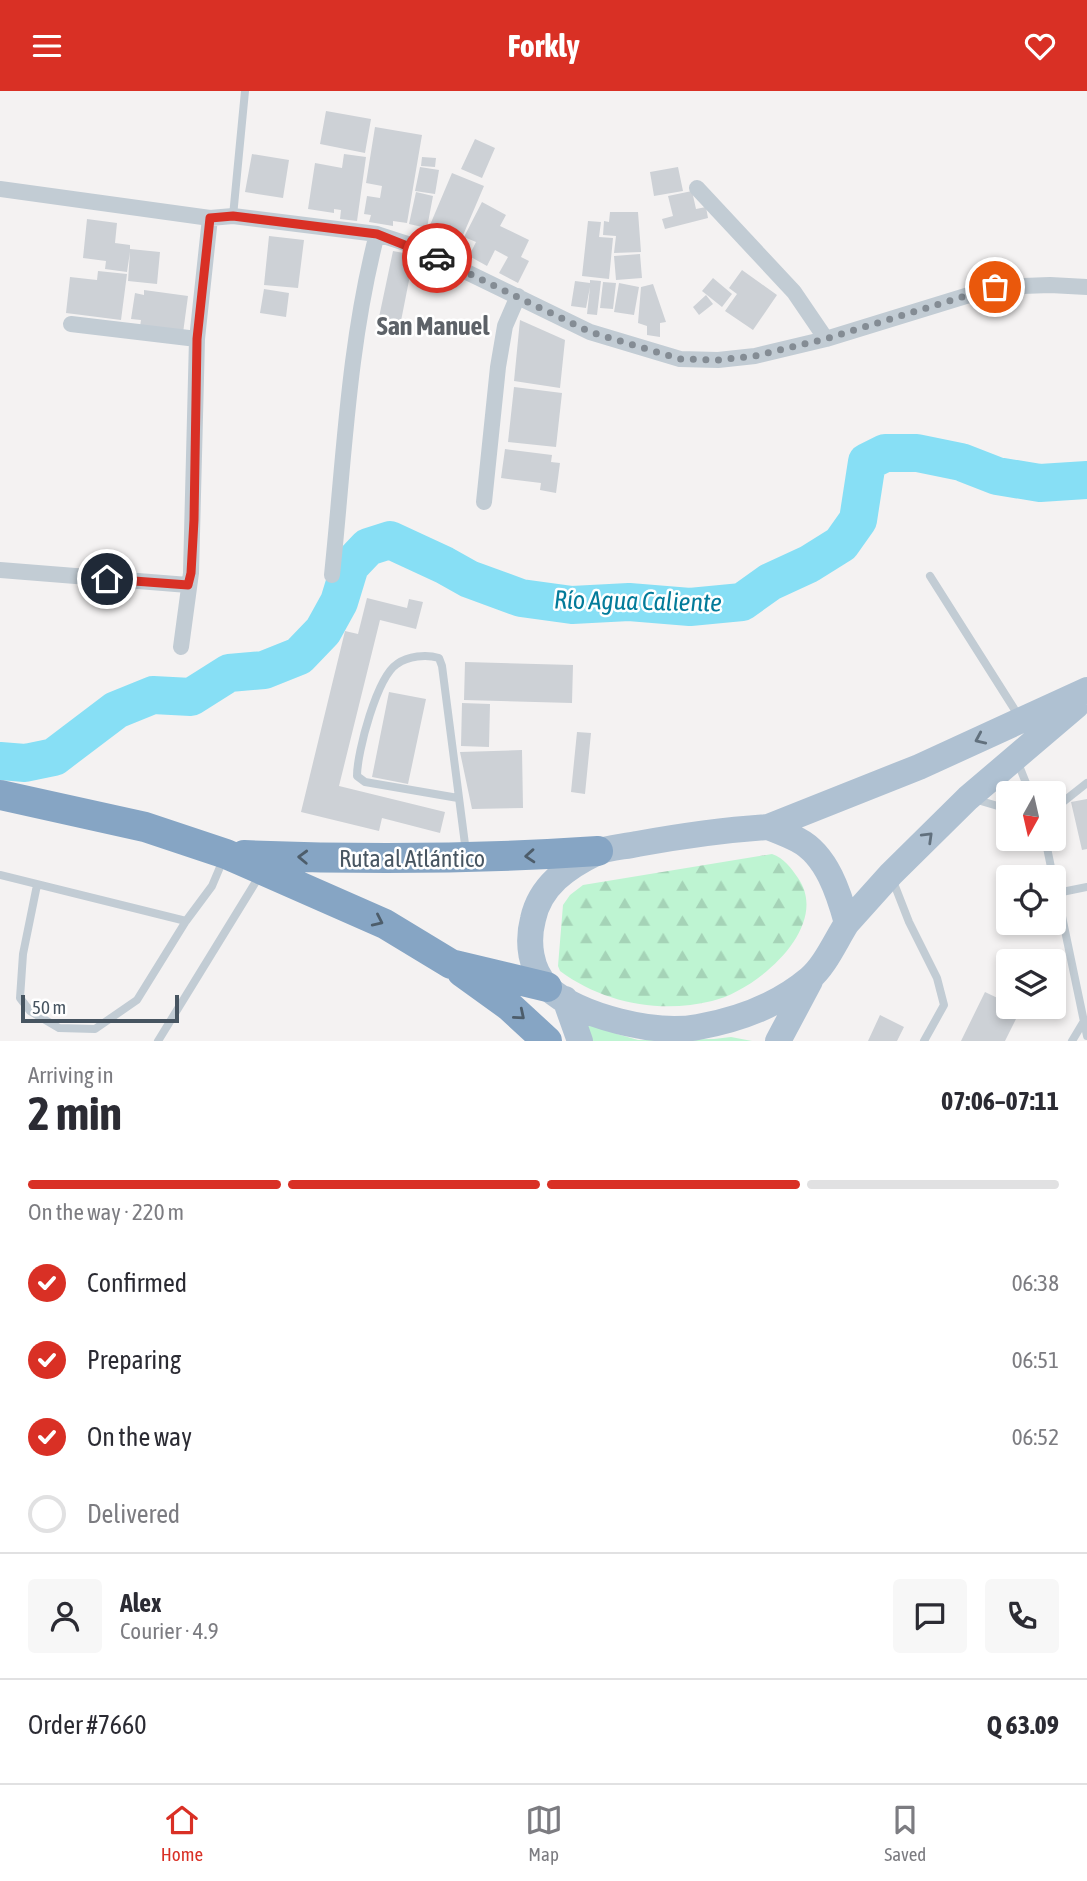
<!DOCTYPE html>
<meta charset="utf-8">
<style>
:root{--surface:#fff;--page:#f7f7f7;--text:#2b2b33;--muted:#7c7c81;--line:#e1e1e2;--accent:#d93025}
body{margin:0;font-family:"Asap Condensed",sans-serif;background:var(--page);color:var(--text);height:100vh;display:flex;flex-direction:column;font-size:26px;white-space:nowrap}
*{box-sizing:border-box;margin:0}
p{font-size:23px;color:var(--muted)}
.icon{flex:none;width:38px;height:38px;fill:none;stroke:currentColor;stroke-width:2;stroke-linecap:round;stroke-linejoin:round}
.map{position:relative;height:950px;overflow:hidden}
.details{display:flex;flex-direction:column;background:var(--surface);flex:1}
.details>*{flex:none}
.needle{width:46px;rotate:188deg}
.tools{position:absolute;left:996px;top:690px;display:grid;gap:14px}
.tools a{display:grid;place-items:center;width:70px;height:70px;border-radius:7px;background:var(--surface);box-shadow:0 4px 10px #0003;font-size:35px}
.scale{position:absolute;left:21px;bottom:18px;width:158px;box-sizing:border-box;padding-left:7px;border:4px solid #475561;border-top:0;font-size:19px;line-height:24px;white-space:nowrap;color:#475561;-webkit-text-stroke:5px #fff;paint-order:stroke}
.pin{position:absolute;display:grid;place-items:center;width:60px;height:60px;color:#fff;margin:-30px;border:4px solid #fff;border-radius:50%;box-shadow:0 2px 7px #0007}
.courier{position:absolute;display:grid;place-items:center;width:70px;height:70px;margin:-35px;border:5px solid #d93025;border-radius:50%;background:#fff;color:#222;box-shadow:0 2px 9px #0007}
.summary em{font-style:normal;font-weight:700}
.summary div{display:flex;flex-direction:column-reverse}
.summary{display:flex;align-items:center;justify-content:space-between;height:119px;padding:0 28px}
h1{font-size:46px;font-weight:700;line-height:52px}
.bar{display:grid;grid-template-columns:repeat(4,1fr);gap:10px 7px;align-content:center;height:84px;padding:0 28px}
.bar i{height:9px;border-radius:5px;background:var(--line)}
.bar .selected{background:var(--accent)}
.bar p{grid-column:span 4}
.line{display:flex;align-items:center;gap:18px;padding:0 28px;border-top:2px solid var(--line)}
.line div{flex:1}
.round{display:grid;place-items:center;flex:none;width:74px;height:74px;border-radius:7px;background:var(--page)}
ol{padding:0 28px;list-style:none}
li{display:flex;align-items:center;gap:21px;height:77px}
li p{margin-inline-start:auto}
li .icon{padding:7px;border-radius:50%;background:var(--accent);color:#fff;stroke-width:4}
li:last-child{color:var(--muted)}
li i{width:38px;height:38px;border:4px solid var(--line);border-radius:50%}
header{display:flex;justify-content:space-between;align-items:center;height:91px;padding:0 28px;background:var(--accent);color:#fff;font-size:32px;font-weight:700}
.tab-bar{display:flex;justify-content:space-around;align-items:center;height:98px;border-top:2px solid var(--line);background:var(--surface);font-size:19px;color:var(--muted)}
.tab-bar a{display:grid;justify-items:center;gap:4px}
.tab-bar .selected{color:var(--accent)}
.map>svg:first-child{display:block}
.grass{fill:url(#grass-tufts)}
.forest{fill:url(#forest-firs)}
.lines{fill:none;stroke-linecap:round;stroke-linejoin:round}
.river{stroke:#87dff5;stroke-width:38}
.building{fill:#cdd1d6}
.lane{stroke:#c2ccd4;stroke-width:8}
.street{stroke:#c2ccd4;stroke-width:16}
.primary{stroke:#afc1d2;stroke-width:26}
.highway{stroke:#86a5c4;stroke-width:30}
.oneway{stroke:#61707d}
.oneway2{stroke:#4d5d6b}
.done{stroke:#848c94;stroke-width:7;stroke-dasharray:0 12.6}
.route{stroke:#d93025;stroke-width:9}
.labels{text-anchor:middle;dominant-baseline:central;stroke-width:5;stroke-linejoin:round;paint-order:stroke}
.street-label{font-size:24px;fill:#475561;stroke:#fff}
.neighbourhood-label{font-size:26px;font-weight:bold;fill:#5d6268;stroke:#fff}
.water-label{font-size:26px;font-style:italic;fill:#037b9a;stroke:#fff}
</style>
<header><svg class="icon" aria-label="menu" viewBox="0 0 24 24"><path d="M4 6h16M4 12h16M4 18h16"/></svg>Forkly<svg class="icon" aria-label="heart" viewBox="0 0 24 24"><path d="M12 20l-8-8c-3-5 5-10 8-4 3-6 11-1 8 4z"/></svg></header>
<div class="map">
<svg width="1087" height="950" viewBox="0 0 1087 950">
<defs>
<pattern id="grass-tufts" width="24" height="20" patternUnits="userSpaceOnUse" patternTransform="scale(1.75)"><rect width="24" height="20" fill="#bef4d2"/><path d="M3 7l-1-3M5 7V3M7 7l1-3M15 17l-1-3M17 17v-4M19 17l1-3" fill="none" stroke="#a5d3b7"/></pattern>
<pattern id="forest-firs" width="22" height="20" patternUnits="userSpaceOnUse" patternTransform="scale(1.75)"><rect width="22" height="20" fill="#bef4d2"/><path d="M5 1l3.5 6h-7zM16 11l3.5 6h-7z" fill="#a5d3b7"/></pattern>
</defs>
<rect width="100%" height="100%" fill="#f4f2f2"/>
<!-- grass -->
<path class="grass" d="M570,923L617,943L638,949L714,948L731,946L752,950H577Z"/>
<!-- forest -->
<path class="forest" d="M772,763C784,767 791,777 798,787C832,836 756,900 712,910C660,923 603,912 560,880L558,875L563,814L570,804L583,794Z"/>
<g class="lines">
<!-- river -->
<path class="river" d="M0,670L25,672L54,666L116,619L153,604L191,606L229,582L264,579L299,565L323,540L339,511L350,475L368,456L390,449L444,474L469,488L521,507L572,514L629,511L690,516L742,511L770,491L809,473L841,453L858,429L867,371L885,362H917L961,371L997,385L1040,392L1087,389"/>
</g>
<!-- building -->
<path class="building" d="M326,20L371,28L365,62L320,53Z
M375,36L422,44L407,132L393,130V135L369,131L371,124L364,123L367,105L380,107L382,95L366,92Z
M475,48L495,57L482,87L461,78Z
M252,63L289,69L283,107L245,101Z
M344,63L366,66L357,130L340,128L341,119L334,118V122L308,118L315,72L342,77Z
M422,66L436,67L435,76L421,75Z
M420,76L439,79L435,103L415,100Z
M678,76L683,100L654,105L650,81Z
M452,82L484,95L458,156L437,147L441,138L430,134Z
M692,100L696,118L706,116L708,127L665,138L662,128L673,125L668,105Z
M416,101L433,105L427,137L409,133Z
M482,111L506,124L500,135L529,149L521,166L529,170L518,192L499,182L508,166L495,159L487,175L469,165L476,151L464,146Z
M610,121H638L641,161L614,162L616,145L603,144L604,130L609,131Z
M87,128L117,132L115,152L130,154V158L160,161L157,193L128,190L130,161L127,181L105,178L106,170L83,167Z
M588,130L601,131L599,146L613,147L609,188L582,185Z
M269,145L304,149L298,197L264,194Z
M393,160L414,164L400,235L378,231Z
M640,163L642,187L616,189L614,165Z
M742,179L777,204L753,239L725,220L737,203L729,197Z
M98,180L127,183L121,229L66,222L70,186L97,189Z
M713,187L732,203L722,216L702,200Z
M590,189L601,190L597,224L587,223L590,196L586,217L571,215L575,190L590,192Z
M603,191L616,192L613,218L600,217Z
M619,192L639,196L634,224L614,221Z
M653,193L666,231L660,232V246L647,244V235L638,232L641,196Z
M264,198L289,202L286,226L260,222Z
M144,199L188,205L183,242L140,236L141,229L131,228L135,202L144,204Z
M706,204L713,213L699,224L693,216Z
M520,229L565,249L560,297L514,290Z
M514,296L562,302L556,356L508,351Z
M505,358L552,364L551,371L560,372L556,402L540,399L541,392L501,387Z
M367,507L407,517L409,508L423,511L416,538L380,529L339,695L445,721L440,742L382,727L379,740L301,721L345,540L358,543Z
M465,571L573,574L572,612L464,609Z
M389,601L426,608L408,693L372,686Z
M462,612L490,613L489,656L461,655Z
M577,641L591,642L585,703L571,701Z
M522,659L523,717L472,718L460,661Z
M1087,708V758L1082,759L1071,711Z
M985,901L1008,912V915L1021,918L1005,950H961Z
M880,924L904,936L897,950H868Z"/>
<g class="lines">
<!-- lane -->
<path class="lane" d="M233,125L245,0
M930,485L1020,627
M1018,672L1030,702
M458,707L365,691L357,685C357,661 377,586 397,573C408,565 426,563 439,567L442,575L466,761
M974,708L1008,718
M1054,718L1087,692
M1045,747L1053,786
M0,784L186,830L212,795L223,769
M1054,787L1087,945
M893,790L909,831L937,887L944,914L924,950
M37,794L23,863L20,907L30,920L59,937L95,938L137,909L186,830
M1057,802L1087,796
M158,950L260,784
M1072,950L1084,930"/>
<!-- street -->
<path class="street" d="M697,97L794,201L826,248
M0,98L210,127L233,125L377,143L411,154L590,241L680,268L718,269L755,265L826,248L995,196L1050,194L1087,196
M71,233L197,248
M484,411L498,276L505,235L518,205
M0,479L188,494
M332,484C344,370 348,254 377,143
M181,556L191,482L197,248L210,127"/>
<!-- primary -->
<path class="primary" d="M768,736C778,740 789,744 798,749C827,764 839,803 847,832C836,849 825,875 809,888C778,914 737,929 698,936C656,944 580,926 548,897C530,879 527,851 533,828C540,795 567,776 596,762C607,756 624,756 637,753C681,745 723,739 768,736Z
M768,736L919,676L1087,599
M847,832L891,783L968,707L1077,614
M565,908L580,950
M778,950L810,890"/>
<!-- highway -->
<path class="highway" d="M0,704L145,736L226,763L385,833L451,873L547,896
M244,764C362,769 480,768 598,760
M462,881L509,915L547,950"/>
</g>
<!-- one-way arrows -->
<defs><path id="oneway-chevron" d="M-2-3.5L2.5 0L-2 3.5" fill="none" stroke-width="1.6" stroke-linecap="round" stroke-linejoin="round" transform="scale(1.75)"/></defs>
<g class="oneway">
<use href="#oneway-chevron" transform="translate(980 648) rotate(156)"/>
<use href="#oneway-chevron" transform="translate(928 746) rotate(-44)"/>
</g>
<g class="oneway2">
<use href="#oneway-chevron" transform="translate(530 765) rotate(176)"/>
<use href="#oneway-chevron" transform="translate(303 766) rotate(-178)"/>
<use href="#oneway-chevron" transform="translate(378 830) rotate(25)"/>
<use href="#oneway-chevron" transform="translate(520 924) rotate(40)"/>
</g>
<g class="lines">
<!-- done -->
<path class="done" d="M437,167L590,241L680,268L718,269L755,265L825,248L995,196"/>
<!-- route -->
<path class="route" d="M107,488L188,494L191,482L194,429L197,248L210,127L233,125L377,143L437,167"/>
</g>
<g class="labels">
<!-- street labels -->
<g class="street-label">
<text x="412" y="767">Ruta al Atlántico</text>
</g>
<!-- neighbourhood labels -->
<g class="neighbourhood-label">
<text x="433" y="235">San Manuel</text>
</g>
<!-- water labels -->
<g class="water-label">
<text transform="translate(638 510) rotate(1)">Río Agua Caliente</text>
</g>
</g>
</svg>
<div class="tools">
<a><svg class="needle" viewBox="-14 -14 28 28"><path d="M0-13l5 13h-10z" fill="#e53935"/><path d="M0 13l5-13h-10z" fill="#7c7c81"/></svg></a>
<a><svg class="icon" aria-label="locate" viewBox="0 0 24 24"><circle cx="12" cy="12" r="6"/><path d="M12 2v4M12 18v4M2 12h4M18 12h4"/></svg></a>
<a><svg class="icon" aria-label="layers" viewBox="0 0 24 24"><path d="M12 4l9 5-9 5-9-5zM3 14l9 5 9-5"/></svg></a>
</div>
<div class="scale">50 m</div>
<div class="pin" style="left:995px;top:196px;background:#ea580c"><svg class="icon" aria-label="bag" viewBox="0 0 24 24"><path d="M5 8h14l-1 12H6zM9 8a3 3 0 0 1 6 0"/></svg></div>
<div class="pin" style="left:107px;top:488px;background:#1f2937"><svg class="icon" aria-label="home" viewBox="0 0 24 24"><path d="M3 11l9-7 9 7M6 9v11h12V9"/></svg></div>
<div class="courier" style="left:437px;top:167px"><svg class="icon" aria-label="car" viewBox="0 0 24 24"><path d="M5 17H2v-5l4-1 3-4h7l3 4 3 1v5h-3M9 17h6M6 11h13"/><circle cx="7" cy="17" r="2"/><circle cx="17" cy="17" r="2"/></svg></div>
</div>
<section class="details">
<div class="summary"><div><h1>2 min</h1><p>Arriving in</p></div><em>07:06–07:11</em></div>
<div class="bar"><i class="selected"></i><i class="selected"></i><i class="selected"></i><i></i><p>On the way · 220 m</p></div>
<ol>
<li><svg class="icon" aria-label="check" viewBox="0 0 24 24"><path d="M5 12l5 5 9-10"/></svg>Confirmed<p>06:38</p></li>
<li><svg class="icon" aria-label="check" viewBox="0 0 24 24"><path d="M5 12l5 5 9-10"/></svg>Preparing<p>06:51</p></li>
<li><svg class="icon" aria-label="check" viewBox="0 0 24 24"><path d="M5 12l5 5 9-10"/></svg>On the way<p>06:52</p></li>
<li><i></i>Delivered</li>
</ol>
<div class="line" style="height:126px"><a class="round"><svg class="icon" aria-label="person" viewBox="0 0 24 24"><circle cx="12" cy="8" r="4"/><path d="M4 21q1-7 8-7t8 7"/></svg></a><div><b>Alex</b><p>Courier · 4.9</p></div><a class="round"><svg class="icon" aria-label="chat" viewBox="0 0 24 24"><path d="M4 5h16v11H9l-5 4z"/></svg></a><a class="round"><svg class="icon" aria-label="phone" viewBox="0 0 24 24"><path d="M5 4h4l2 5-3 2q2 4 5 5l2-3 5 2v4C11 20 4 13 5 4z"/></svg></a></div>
<div class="line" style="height:91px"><div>Order #7660</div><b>Q 63.09</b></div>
</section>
<nav class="tab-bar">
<a class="selected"><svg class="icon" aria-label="home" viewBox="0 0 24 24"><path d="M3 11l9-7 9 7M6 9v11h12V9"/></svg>Home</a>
<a><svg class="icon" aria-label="map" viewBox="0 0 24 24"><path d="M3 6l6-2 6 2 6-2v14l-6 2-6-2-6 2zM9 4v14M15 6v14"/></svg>Map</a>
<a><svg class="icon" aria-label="saved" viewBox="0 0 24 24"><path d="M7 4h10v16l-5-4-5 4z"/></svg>Saved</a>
</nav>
